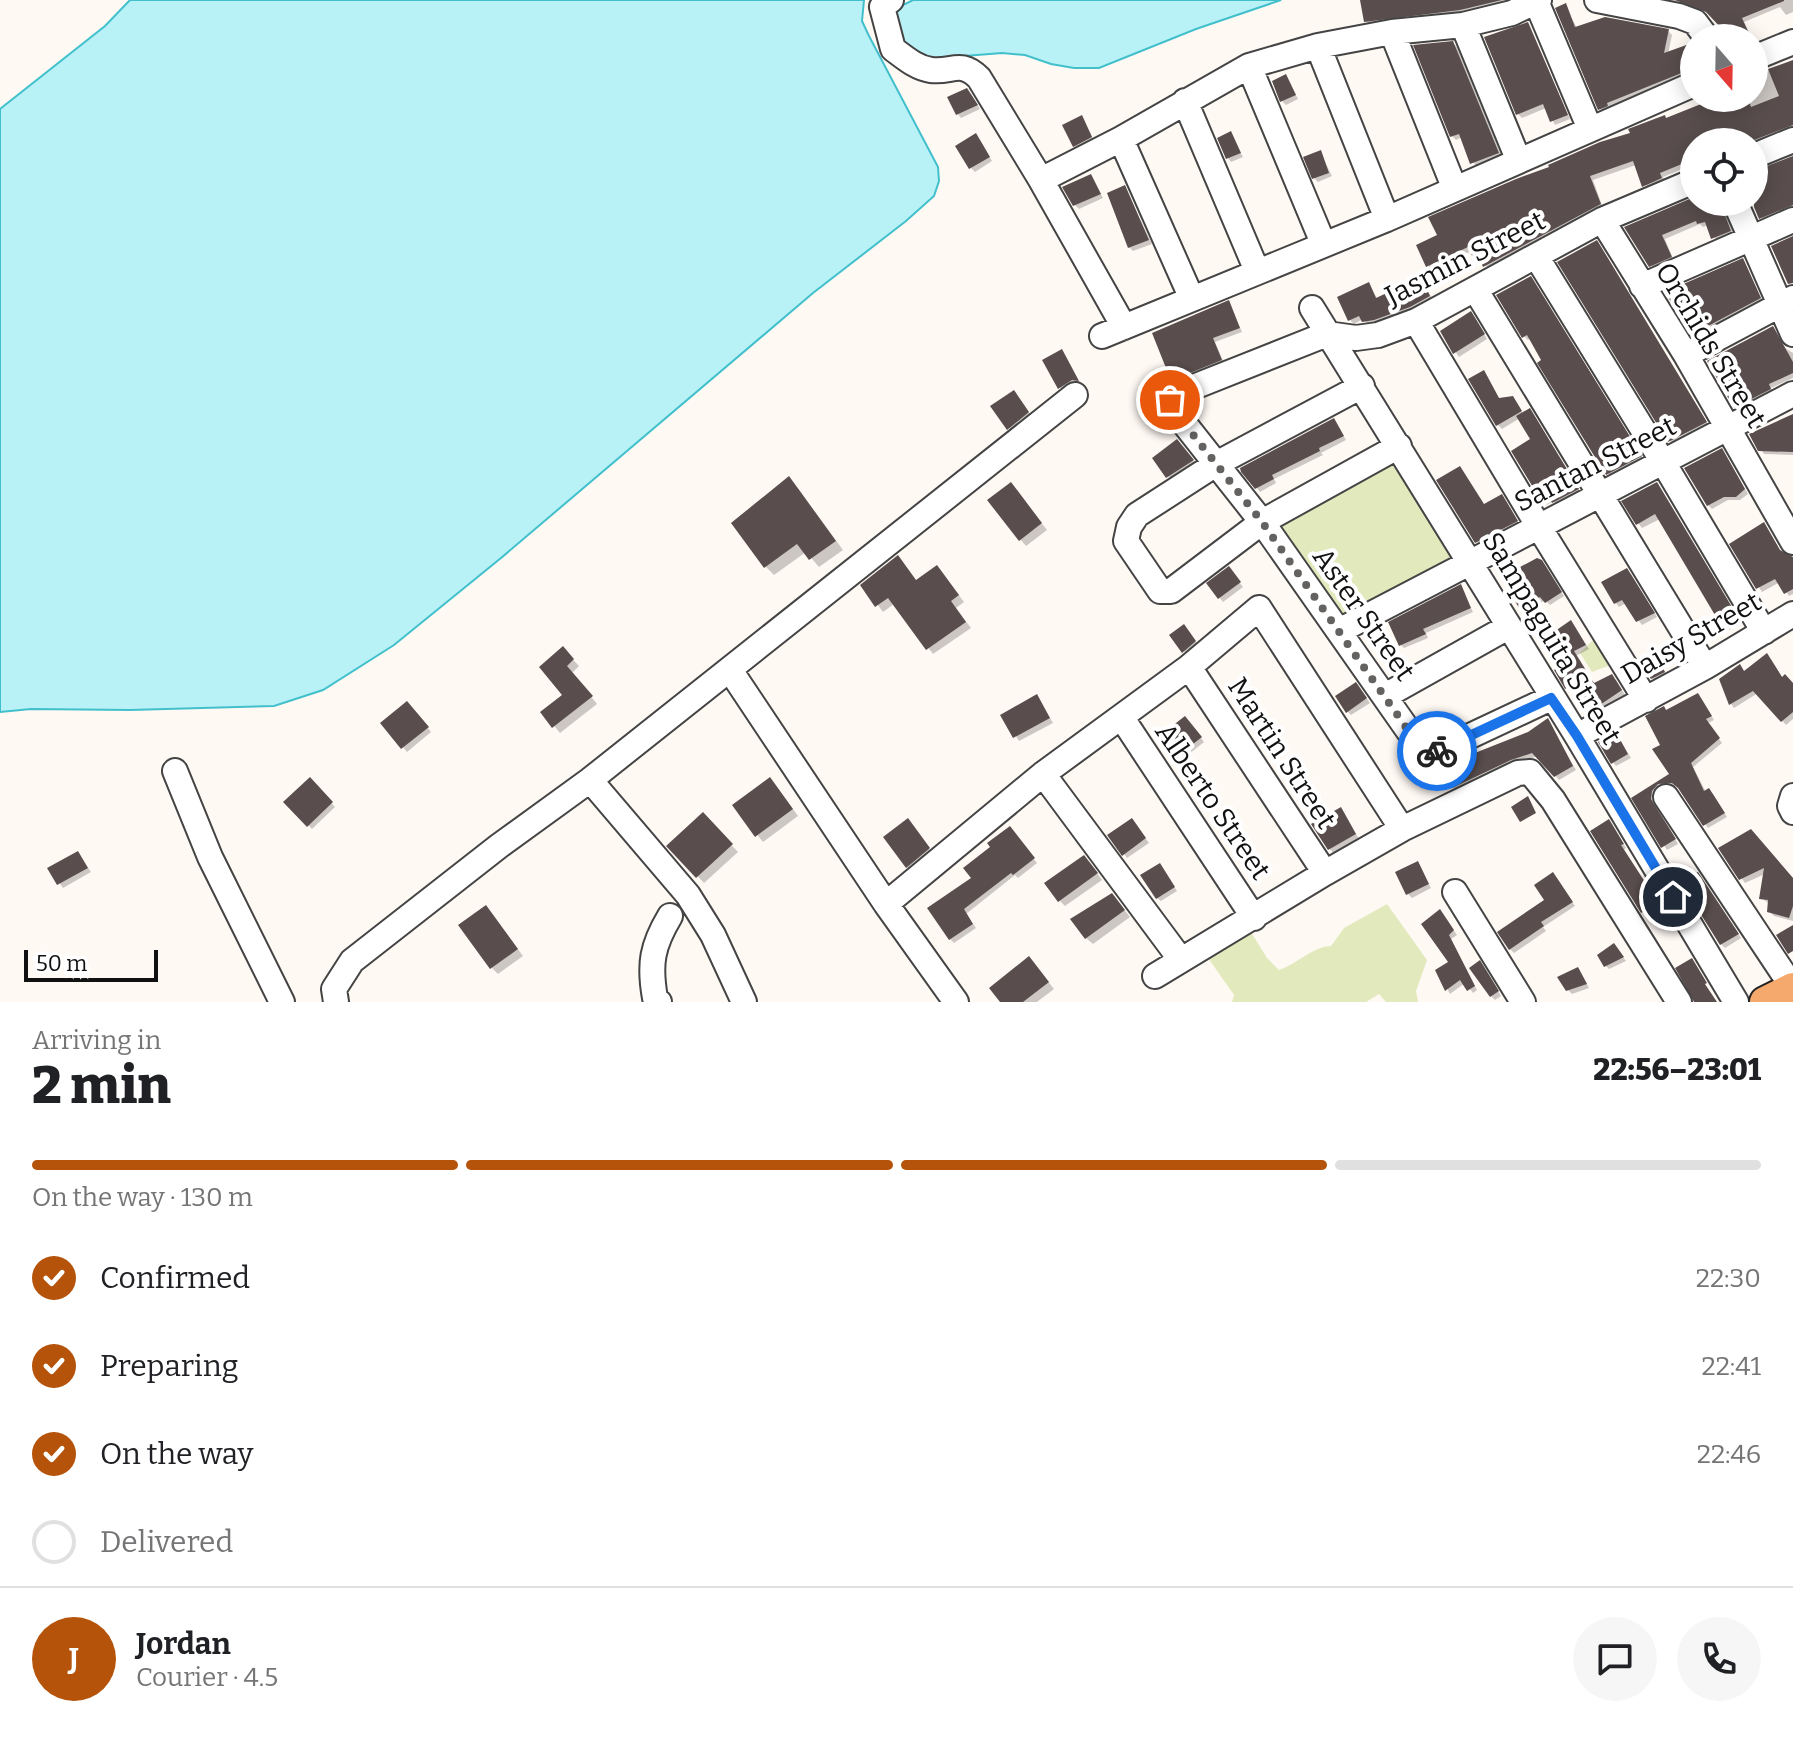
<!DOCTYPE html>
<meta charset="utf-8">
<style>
:root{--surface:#fff;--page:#f6f6f6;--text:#202124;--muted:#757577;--line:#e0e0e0;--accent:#b45309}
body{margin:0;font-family:Bitter,serif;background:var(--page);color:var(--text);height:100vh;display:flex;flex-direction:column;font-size:30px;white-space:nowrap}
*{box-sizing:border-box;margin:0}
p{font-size:26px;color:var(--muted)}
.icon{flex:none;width:44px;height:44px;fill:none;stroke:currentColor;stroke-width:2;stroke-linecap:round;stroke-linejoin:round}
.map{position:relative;height:1002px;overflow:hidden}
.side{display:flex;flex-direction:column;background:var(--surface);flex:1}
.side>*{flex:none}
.needle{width:52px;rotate:160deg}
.tools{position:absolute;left:1680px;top:24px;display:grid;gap:16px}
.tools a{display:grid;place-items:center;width:88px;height:88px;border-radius:50%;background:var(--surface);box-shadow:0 4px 20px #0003;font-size:40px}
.scale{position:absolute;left:24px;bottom:20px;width:134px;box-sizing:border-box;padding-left:8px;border:4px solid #111;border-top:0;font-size:22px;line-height:28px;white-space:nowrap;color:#111;-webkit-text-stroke:6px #fff;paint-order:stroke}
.pin{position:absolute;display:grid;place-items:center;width:68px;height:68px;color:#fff;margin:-34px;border:4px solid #fff;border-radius:50%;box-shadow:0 2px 8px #0007}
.courier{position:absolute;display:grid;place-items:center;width:80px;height:80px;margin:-40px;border:6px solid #1a73e8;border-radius:50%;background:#fff;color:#222;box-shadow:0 2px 10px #0007}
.headline em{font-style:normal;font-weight:800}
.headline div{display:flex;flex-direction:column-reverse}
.headline{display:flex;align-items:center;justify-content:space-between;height:136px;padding:0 32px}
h1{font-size:52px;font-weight:800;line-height:60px}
.bar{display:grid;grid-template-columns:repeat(4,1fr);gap:12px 8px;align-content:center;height:96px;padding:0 32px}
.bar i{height:10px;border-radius:6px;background:var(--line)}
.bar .active{background:var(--accent)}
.bar p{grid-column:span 4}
.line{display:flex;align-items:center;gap:20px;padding:0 32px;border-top:2px solid var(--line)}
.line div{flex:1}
.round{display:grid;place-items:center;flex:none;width:84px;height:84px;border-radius:42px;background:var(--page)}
ol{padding:0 32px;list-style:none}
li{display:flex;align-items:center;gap:24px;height:88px}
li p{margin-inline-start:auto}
li .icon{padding:8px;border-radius:50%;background:var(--accent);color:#fff;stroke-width:4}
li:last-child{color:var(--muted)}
li i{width:44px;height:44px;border:4px solid var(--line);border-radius:50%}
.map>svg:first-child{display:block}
.green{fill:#e2eabd}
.water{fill:#b9f2f6;stroke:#41c0cc;stroke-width:2}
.shadow{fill:#0003}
.building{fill:#594e4d}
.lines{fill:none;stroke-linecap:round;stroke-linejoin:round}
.minor-casing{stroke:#444;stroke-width:28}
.major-casing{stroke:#222;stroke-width:34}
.minor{stroke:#fff;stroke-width:24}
.major{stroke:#f6a96d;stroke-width:30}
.done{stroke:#646260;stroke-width:8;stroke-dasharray:0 14.4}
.route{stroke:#1a73e8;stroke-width:10}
.labels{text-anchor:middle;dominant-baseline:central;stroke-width:8;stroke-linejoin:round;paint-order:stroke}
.street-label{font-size:28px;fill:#111;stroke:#fff}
</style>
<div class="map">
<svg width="1793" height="1002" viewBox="0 0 1793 1002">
<rect width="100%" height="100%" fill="#fff9f4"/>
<!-- green -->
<path class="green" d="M1396,457L1457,558L1343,619L1277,526Z
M1598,635L1613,657L1608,666L1592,672L1580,653Z
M1387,904L1427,960L1416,991L1418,1002H1386L1379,994L1366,1002H1232L1234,995L1206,955L1249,929L1267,958L1279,970C1297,964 1314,946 1331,946L1344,928Z"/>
<!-- water -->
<path class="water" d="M130,0H864L862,21L869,36L938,167L939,181L934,196L906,221L813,293L501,558L394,645L323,690L274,706L130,710L31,709L0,712V109L105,26Z
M913,0H1281L1196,29L1099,68H1074L1051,64L1025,55L1002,53L914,60L897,48L893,17L903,5Z"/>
<!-- shadow -->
<path class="shadow" d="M1362,0H1515L1465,13L1370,25L1366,21Z
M1666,0H1793V12L1786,15L1780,7L1744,22L1752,38H1724L1727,31L1707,12Z
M1565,6L1577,28L1668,31L1672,35L1668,54L1694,48V73L1610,107V110L1604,112L1600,109Z
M1528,24L1570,119L1555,125L1546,108L1522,118L1518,114Z
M1453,43L1457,47L1502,157L1476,167L1462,137L1456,140L1452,136Z
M1793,63V131L1754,142H1694V164L1663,177L1665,181L1648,189L1636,165L1593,180L1603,208L1489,270L1483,261L1479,263L1476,259L1472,251L1431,269L1428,266L1667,120L1719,98H1754V73L1759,74Z
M1286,77L1298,99L1286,105L1282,101Z
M971,94L980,109L961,118L958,114Z
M1082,117L1094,141L1078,150L1074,146Z
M1230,134L1243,157L1231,162L1228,158Z
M980,140L992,161L975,172L971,168Z
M1320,152L1332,176L1318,182L1314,178Z
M1793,158V209L1764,221L1753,202L1754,171Z
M1091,176L1103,198L1079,209L1075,205Z
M1125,188L1152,244L1133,251L1129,247Z
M1694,199V202H1725L1723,206L1734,235L1717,242L1708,225L1703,227L1700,224L1665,239L1674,261L1654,269L1627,228Z
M1600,246L1709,426L1674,445L1670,441Z
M1743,260L1763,302L1697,338L1693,334Z
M1421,279L1433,300L1379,323L1368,325L1363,319L1354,324L1350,320L1369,284L1378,300Z
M1534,282L1644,460L1611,477L1531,338L1528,340L1524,336Z
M1229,303L1242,332L1215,342L1224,363L1173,384L1170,380Z
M1475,318L1487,339L1459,357L1442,332Z
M1773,328L1785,348L1793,353V378L1771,388L1773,393L1739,411L1735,407Z
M1065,356L1080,384L1063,392L1045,361Z
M1487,377L1500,400L1516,402L1523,414H1533L1581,493L1558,505L1553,501L1547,505L1543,501L1533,440L1520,418L1502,429L1498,425Z
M1017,396L1032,417L1012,432L1009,428Z
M1793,415V455L1764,454L1751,435Z
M1334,420L1346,440L1321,453L1323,455L1274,479L1276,483L1260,492L1257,488Z
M1181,446L1196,465L1172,481L1155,458Z
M1725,454L1748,494L1740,500H1728L1712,509L1708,505Z
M1657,484L1741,623L1729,630L1660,519L1642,528L1638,523Z
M797,487L843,550L819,567L806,552L774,575L765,566Z
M1016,491L1047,530L1026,546L1020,539Z
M1506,501L1520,525L1481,546L1477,542L1485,506Z
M1764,524L1783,555L1793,558V594L1789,596L1780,582L1762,592L1732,545Z
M1545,567L1564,596L1550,605L1545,600L1527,613L1523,609L1531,583Z
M1232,573L1243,587L1223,602L1209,584Z
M943,574L964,602L956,608L971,628L933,654L894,604L883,612L863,585L917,582Z
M1631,574L1657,617L1642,625L1626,603L1619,607L1616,603Z
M1460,587L1473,612L1426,633L1428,638L1404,648L1400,644Z
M1575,627L1589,649L1576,656L1594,685L1616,680L1625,695L1597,713L1580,686L1571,691L1567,687Z
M1187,631L1199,646L1187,655L1172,635Z
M563,649L579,666L572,673L597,704L560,733L543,712L565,695Z
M1657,658L1667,676L1656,682L1652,678Z
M1771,659L1783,679L1793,686V719L1786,725L1758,693L1734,708L1731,704L1740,666L1745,673Z
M1360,689L1370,703L1351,715L1347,711Z
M1037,697L1053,723L1019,741L1003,715Z
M1701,699L1714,720L1708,723L1722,743L1693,767L1706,792L1709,790L1713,794L1727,817L1708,828L1678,786L1662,787L1655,795L1654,804L1678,844L1667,850L1634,798L1672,774L1662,746L1667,712Z
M411,707L431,732L407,752L383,723Z
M1548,721L1576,770L1559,780L1538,756L1516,763L1457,791L1453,787Z
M1189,722L1204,742L1189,754L1170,730Z
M1616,734L1631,758L1616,766L1613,762Z
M310,780L335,807L312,829L286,802Z
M776,786L798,816L763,842L734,806Z
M1344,813L1359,839L1333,853L1330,849Z
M703,815L738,852L704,883L669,846Z
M1135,824L1149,843L1127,858L1124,854Z
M912,825L932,853L911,871L907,867Z
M1612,825L1626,848L1624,850L1660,906L1646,915L1643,911Z
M1013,833L1037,863L1018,878L1015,875L966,914L976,928L954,943L950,939L974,879Z
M1721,849L1793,879V921L1774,916L1769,911L1770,904L1761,898L1765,874L1745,883Z
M78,853L91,872L63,888L50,869Z
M1090,863L1102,880L1065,906L1059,900Z
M1417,863L1431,888L1412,898L1408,894Z
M1163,870L1177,891L1161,901L1157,898Z
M1701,878L1741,938L1725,948L1721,944Z
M1557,879L1575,906L1543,927L1546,931L1514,953L1510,949L1547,900Z
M1118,902L1130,917L1093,944L1086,938Z
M492,914L523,956L498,974L492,968Z
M1444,916L1457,935L1451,939L1477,990L1473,993L1465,983L1450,994L1438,971L1451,963Z
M1617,949L1626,961L1609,969L1606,966Z
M1035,965L1054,989L1037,1002H1002Z
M1483,967L1501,996L1495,1000L1491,996Z
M1581,973L1589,988L1572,994L1568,990Z"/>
<!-- building -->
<path class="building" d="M1360,0H1502L1460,10L1364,22Z
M1675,0H1784V1L1742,18L1751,38H1722L1720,31L1723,30L1706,12Z
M1566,3L1575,27L1605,17L1669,29L1664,53L1692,43L1694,46V68L1607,103L1608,106L1598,110L1555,8Z
M1528,22L1568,115L1550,122L1543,104L1516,115L1484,37Z
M1453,41L1499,153L1470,164L1459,134L1450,137L1413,45Z
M1793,60V125L1749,142H1694V159L1660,173L1662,178L1642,187L1633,161L1590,176L1601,204L1483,267L1479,258L1474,260L1468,247L1426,267L1416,245L1437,235L1428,217L1516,179L1549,167L1548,165L1600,142L1630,133L1628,129L1665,115L1666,118L1716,98H1748L1751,107L1779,96L1768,69Z
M1286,74L1296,95L1280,102L1272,81Z
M967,88L978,105L956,115L947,97Z
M1082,115L1092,137L1073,147L1062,125Z
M1231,131L1241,153L1226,159L1217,138Z
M976,133L990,157L969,169L955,146Z
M1321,150L1329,173L1312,179L1303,157Z
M1793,156V205L1759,219L1754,207V171Z
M1091,174L1101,194L1073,206L1062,187Z
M1125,185L1149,240L1128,248L1107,193Z
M1694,197V202H1720L1731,231L1711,239L1705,222L1697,224L1696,221L1662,235L1672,257L1649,267L1624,227Z
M1793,236V283L1788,284L1771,246Z
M1597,240L1707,422L1668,442L1557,262Z
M1743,258L1761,298L1691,335L1665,292Z
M1531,276L1642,456L1606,475L1537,363L1541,360L1527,335L1522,338L1496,295Z
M1421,277L1430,296L1410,307L1374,320L1362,322L1359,316L1348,321L1337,297L1369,282L1376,298Z
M1229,300L1240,328L1213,338L1222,360L1168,382L1163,369L1166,368L1152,333Z
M1471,311L1485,334L1453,354L1440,331Z
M1773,326L1793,362V373L1769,384L1771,389L1734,408L1707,361Z
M1062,349L1079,381L1072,380L1058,389L1042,360Z
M1484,370L1499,398L1513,396L1522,411L1496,426L1468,379Z
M1014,390L1029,412L1007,430L990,406Z
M1530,408L1579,489L1552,503L1549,498L1542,502L1511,451L1530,439L1516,416Z
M1793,414V452L1758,451L1749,434Z
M1334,418L1344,436L1319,448L1320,451L1272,475L1274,479L1255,489L1241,472L1240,468Z
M1177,439L1194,460L1166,478L1152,458Z
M1722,448L1745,489L1736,497H1724L1707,506L1684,468Z
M1460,466L1484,504L1502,494L1518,521L1475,543L1436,480Z
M789,476L836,541L809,560L797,544L764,568L731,523Z
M1011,482L1042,523L1019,541L987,500Z
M1657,482L1738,617L1722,627L1655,514L1636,525L1621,501Z
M1764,522L1780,550L1793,557V589L1784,594L1775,579L1756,589L1729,544Z
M898,555L916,580L937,565L959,595L951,601L966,622L926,650L888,598L875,607L860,585Z
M1537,558L1542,560L1562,592L1545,603L1540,597L1521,611L1510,593L1528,582L1520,567Z
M1229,566L1241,582L1218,599L1206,583Z
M1627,568L1655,613L1636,622L1622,600L1614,604L1601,582Z
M1461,584L1471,608L1423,629L1426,634L1399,646L1388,622Z
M1571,620L1586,645L1574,651L1594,683L1612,674L1622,690L1591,711L1576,682L1565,689L1554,670L1557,668L1545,638Z
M1184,624L1196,641L1182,653L1169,635Z
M563,646L574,659L567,666L593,696L552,728L540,712L562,695L539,667Z
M1654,651L1665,672L1651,679L1639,660Z
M1767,653L1782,677L1785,674L1793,683V712L1781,722L1753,691L1729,705L1719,679L1740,664L1744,671Z
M1356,682L1367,698L1346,713L1335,696Z
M1698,693L1712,716L1706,719L1720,738L1691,763L1704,791L1709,788L1725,813L1703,826L1678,788L1672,783L1658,784L1652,791L1651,799L1676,839L1661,848L1631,798L1669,774L1652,749L1660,745L1645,716L1664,706L1666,710Z
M1037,694L1050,718L1013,738L1000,715Z
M407,701L429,727L401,749L380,723Z
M1185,716L1202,737L1184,751L1167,730Z
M1548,718L1573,766L1554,777L1532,753L1511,760L1452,788L1442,766L1528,732Z
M1616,732L1628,754L1611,764L1598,742Z
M310,777L333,802L307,827L283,802Z
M770,777L793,809L755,837L732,805Z
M1528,796L1536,813L1520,822L1511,807Z
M1341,807L1356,834L1328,850L1311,824Z
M703,812L733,844L696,878L666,846Z
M908,818L930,848L906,868L883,837Z
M1132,818L1146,838L1122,856L1107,835Z
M1609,819L1624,844L1621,845L1658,902L1641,913L1590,831Z
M1010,826L1035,858L1013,875L1011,873L964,909L973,924L949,940L927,908L971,878L963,868L990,847L987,843Z
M1751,829L1793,878V906L1789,918L1767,912L1768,900L1759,899L1764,868L1739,880L1718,848Z
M78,851L88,868L57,885L47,868Z
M1084,855L1098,873L1058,902L1044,883Z
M1418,861L1429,884L1406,895L1395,872Z
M1160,863L1175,887L1156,899L1140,875Z
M1553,872L1573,902L1541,922L1544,926L1509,950L1497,932L1544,900L1534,885Z
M1698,872L1739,934L1720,945L1700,913L1695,900L1698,894L1686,877Z
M1112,893L1125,910L1085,939L1070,919Z
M486,905L518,949L490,969L458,925Z
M1440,909L1454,930L1449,935L1475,986L1467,991L1460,980L1445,991L1435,970L1448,962L1421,924Z
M1793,925V951L1788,954L1776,935Z
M1614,943L1624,957L1604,967L1597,955Z
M1029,956L1049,982L1023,1002H1000L989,988Z
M1692,958L1707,983L1705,984L1717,1002H1694L1675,968Z
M1480,960L1499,991L1490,997L1469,968Z
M1578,967L1587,984L1566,991L1557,977Z"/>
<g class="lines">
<!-- minor casing -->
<g class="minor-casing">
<path id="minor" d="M891,0L882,7L893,49C904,57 916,68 931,70C952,73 960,59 979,78L1041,180L1124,327
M1597,0L1679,16L1695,22L1707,38
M1536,1L1590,129
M1463,25L1518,159
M1392,32L1454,187
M1318,46L1387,219
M1754,58L1793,42
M1249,66L1323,243
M1185,101L1257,271
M1121,139L1192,299
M1754,156L1793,140
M1041,180L1121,139L1249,66L1318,46L1392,32L1463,25L1512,13L1539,0
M1735,202L1793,334
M1602,220L1686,355L1793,542
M1536,256L1663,462L1764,632
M1642,286L1793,220
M1475,289L1705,667
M1312,308L1577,736L1736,1002
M1416,321L1539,527L1646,700
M1102,336L1387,219L1694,84
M1686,355L1793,298
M1362,386L1216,464L1137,515L1129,527L1126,541L1160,591H1171L1262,522L1399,446
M1339,631L1793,394
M1189,667L1325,873
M730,670L886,904L956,1002
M1385,696L1508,627
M1551,698L1434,753L1422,750L1262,522L1172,408L1170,400L1176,394L1327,334L1356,338L1378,335L1416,321L1602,220L1694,181
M1122,718L1254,918
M1577,736L1705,667L1793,614
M175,771L210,857L282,1002
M1043,774L1181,960
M590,780L688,895L713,935L744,1002
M1793,796L1790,806L1793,812
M1666,797L1793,988
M1455,892L1523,1002
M886,904L1043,774L1189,667L1259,608L1402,829
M1155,976L1325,873L1402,829L1518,773L1530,772L1553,800L1679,1002
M336,1002L334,989L352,961L499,846L590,780L1075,395
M659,1002L655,998C649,964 652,946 670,916"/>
</g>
<!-- major casing -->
<g class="major-casing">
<path id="major" d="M1765,1002L1793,988"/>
</g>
<!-- minor -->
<use href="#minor" class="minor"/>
<!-- major -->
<use href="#major" class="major"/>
</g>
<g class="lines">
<!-- done -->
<path class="done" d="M1170,400L1172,408L1262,522L1422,750L1437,751"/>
<!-- route -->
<path class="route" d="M1437,751L1551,698L1577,736L1673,897"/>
</g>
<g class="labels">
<!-- street labels -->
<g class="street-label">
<text transform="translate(1465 258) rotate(-27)">Jasmin Street</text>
<text transform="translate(1711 345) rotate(59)">Orchids Street</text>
<text transform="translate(1595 464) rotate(-27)">Santan Street</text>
<text transform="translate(1364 614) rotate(55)">Aster Street</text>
<text transform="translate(1552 638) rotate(59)">Sampaguita Street</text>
<text transform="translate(1691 638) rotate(-30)">Daisy Street</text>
<text transform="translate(1282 753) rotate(57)">Martin Street</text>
<text transform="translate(1213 801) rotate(56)">Alberto Street</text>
</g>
</g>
</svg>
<div class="tools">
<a><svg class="needle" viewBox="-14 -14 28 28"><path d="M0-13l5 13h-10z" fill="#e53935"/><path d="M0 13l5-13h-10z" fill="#757577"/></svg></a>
<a><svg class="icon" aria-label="locate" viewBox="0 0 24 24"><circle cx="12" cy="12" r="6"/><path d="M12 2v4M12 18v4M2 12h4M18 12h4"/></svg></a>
</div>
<div class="scale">50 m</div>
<div class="pin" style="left:1170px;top:400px;background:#ea580c"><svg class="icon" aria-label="bag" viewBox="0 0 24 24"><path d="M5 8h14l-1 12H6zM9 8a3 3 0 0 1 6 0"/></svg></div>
<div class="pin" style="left:1673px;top:897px;background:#1f2937"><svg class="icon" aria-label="home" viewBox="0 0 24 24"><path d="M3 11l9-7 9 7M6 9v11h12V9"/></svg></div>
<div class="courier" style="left:1437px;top:751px"><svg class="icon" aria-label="bike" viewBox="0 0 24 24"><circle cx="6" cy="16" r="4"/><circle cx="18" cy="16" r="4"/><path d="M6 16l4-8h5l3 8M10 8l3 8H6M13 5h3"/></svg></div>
</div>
<section class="side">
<div class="headline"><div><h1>2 min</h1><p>Arriving in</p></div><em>22:56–23:01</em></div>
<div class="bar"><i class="active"></i><i class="active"></i><i class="active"></i><i></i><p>On the way · 130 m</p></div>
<ol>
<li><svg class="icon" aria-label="check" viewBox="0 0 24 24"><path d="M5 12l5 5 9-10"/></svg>Confirmed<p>22:30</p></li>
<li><svg class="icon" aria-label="check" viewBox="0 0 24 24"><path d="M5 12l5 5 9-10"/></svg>Preparing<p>22:41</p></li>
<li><svg class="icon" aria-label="check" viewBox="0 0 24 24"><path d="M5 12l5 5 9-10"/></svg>On the way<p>22:46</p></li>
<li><i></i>Delivered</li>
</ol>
<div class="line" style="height:144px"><b class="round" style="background:var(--accent);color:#fff">J</b><div><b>Jordan</b><p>Courier · 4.5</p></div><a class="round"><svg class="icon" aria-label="chat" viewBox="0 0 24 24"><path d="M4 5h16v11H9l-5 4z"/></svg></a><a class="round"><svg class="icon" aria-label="phone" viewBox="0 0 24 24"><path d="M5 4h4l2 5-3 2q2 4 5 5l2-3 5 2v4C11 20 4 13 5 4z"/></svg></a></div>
</section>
